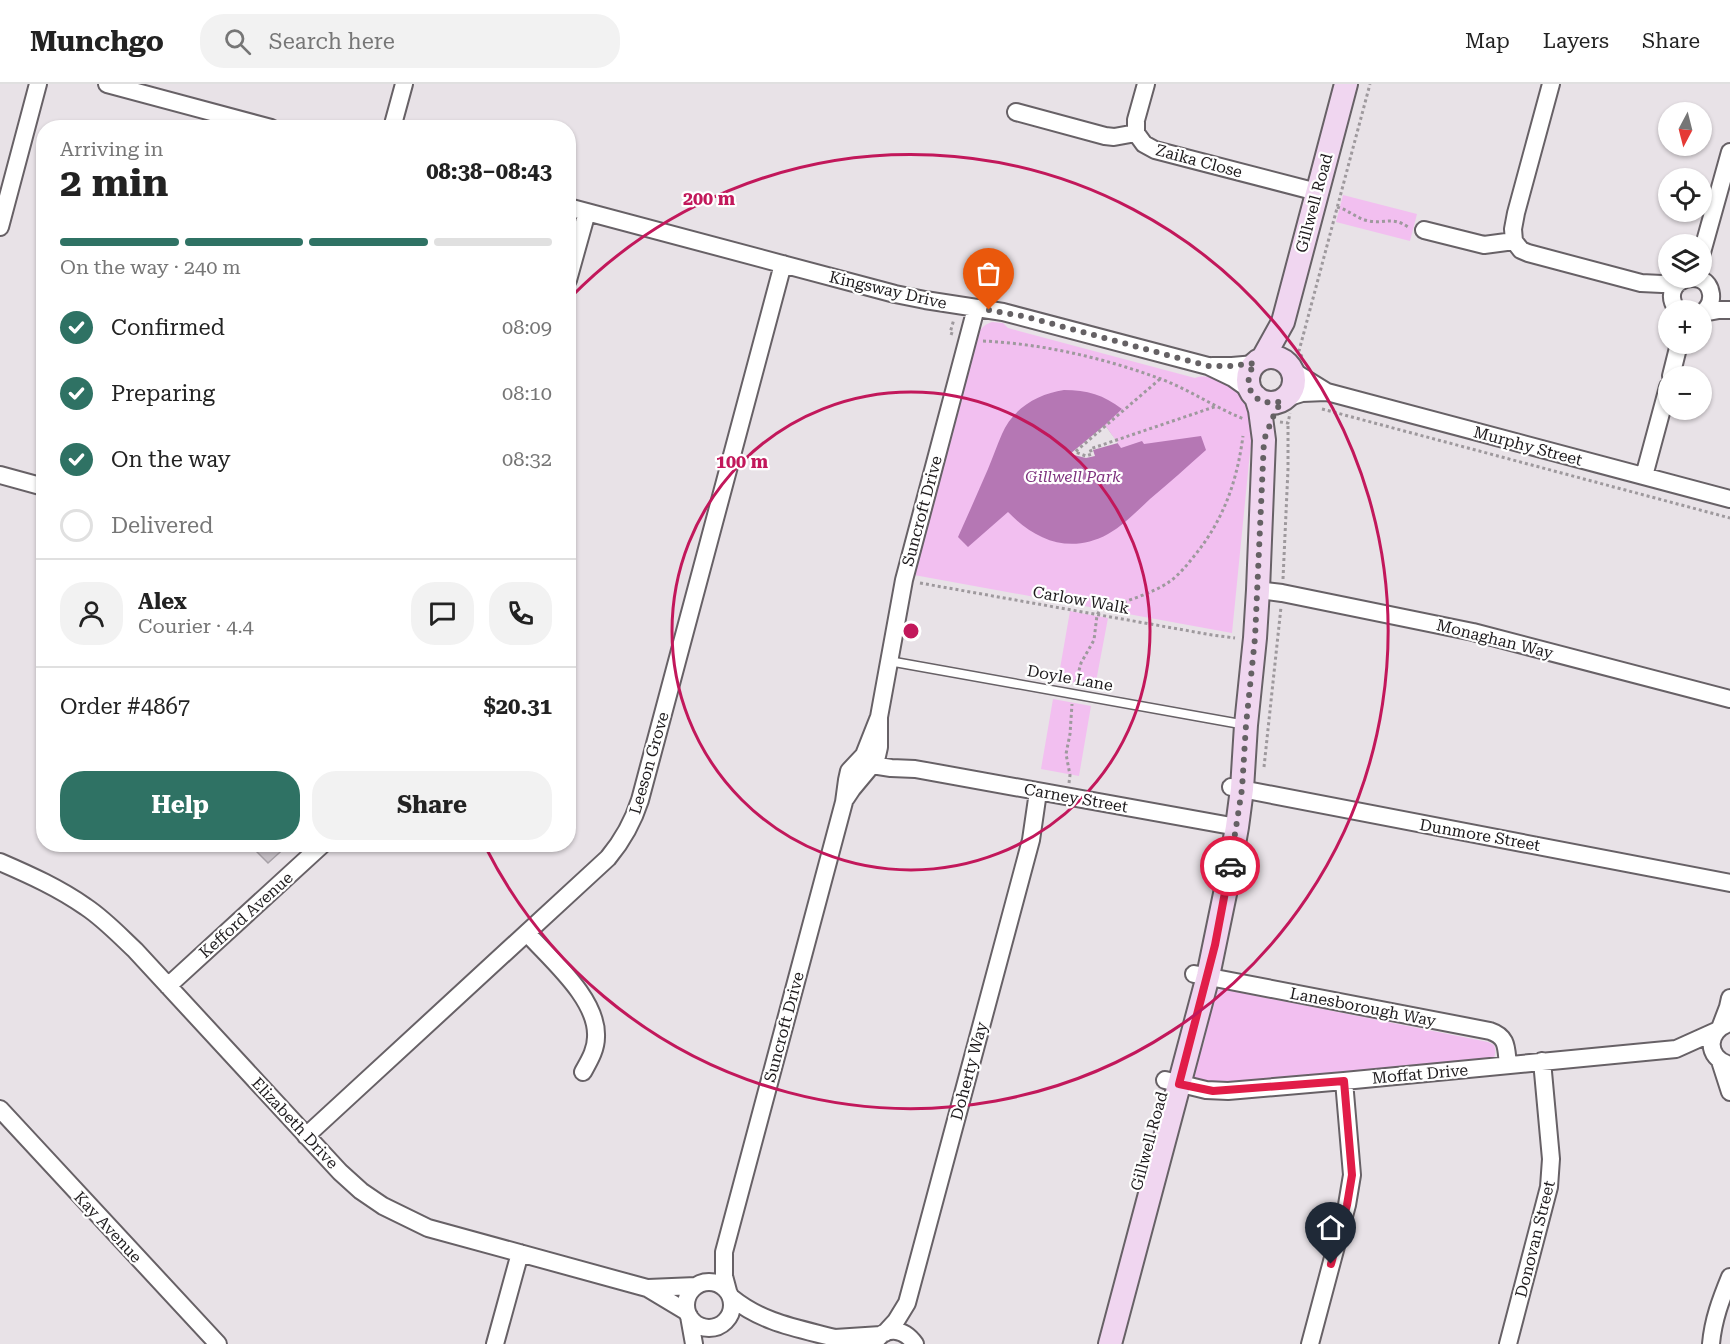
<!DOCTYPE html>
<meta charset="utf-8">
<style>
:root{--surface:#fff;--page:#f2f2f2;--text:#222;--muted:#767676;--line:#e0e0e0;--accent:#2f7264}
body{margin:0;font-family:"Roboto Serif",serif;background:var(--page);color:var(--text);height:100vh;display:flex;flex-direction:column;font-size:22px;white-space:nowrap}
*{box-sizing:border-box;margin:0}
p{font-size:20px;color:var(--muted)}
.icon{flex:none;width:33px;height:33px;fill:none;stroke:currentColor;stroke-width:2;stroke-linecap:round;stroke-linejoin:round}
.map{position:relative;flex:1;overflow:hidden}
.panel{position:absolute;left:36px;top:36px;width:540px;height:732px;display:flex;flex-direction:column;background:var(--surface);border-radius:24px;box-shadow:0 2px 4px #0004}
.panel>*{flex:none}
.needle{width:39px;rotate:187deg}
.buttons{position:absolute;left:1658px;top:18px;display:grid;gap:12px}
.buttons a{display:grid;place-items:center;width:54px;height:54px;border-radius:50%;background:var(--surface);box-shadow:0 2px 4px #0004;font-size:30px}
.pin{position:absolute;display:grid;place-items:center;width:51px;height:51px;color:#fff;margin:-62px -26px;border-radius:50% 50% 50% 0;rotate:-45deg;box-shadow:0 0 6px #0007}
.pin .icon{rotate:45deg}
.courier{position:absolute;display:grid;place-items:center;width:60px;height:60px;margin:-30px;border:4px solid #e11d48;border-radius:50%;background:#fff;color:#222;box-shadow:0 2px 8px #0007}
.summary em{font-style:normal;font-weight:700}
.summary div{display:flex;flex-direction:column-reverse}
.summary{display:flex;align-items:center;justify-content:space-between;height:102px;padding:0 24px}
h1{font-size:39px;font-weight:700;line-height:45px}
.bar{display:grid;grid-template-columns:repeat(4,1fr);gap:9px 6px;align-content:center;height:72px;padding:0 24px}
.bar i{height:8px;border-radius:4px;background:var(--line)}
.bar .current{background:var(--accent)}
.bar p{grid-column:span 4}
.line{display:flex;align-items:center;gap:15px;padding:0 24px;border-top:2px solid var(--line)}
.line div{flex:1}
.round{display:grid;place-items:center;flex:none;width:63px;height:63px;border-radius:24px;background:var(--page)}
ol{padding:0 24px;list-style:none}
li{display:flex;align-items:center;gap:18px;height:66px}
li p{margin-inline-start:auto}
li .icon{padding:6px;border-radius:50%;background:var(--accent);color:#fff;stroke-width:4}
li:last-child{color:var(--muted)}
li i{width:33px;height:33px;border:3px solid var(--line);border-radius:50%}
.action{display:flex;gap:12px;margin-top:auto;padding:12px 24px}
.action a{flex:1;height:69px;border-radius:24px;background:var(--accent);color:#fff;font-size:24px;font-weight:700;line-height:69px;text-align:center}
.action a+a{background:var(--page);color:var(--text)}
header{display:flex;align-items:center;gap:36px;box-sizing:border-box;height:84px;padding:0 30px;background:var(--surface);border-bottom:2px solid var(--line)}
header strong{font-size:28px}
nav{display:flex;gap:33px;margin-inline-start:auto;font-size:21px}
.search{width:420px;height:54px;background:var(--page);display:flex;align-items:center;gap:15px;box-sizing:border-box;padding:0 21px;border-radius:24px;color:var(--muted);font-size:22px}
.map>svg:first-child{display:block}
.green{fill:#f2bff0}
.water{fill:#b577b4}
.pier{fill:#e8e2e7}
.building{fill:#c8c2c8;stroke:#a7a1a7;stroke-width:1.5}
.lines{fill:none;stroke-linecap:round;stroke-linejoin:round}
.lane-casing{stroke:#676166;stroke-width:11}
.street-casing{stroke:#676166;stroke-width:20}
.secondary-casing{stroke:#676166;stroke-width:26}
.path{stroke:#9e999d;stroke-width:3;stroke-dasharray:3 3;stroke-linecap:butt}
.lane{stroke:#fff;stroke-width:8}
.street{stroke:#fff;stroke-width:16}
.secondary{stroke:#f0d6f0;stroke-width:22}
.done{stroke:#656164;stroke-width:6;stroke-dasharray:0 10.8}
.route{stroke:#e11d48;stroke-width:8}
.ring{fill:none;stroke:#c2185b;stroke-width:3}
.labels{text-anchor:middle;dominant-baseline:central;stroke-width:4.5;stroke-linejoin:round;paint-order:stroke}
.street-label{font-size:16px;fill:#1e1b1d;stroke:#fff}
.park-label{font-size:16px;font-style:italic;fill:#7f337f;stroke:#fff}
.centre{fill:#c2185b;stroke:#fff;stroke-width:3}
.ring-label{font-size:18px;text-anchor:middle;font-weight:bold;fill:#c2185b;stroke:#fff;stroke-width:4.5;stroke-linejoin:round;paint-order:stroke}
</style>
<header>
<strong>Munchgo</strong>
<div class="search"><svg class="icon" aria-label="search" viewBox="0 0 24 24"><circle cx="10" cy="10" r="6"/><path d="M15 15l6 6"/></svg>Search here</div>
<nav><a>Map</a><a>Layers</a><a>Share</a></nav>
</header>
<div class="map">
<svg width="1730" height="1260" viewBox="0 0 1730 1260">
<rect width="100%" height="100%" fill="#e8e2e7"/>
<!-- green -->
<path class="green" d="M1343,111L1417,130L1410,157L1336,138Z
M992,238L1003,239L1008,244L1195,294C1203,291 1209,293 1218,295C1251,305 1261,338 1250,368L1232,549L914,491L977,253C980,245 983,241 992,238Z
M1070,527L1108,534L1095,603L1058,596Z
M1053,615L1091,622L1079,692L1041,685Z
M1222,905L1488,958L1494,961C1496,967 1496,970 1493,975L1218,1001C1206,1000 1197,999 1190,989L1204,959L1208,940V931L1212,908Z"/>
<!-- water -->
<path class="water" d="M1064,306C1087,306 1104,311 1122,325L1105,341L1121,364L1142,357L1144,360L1201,352L1206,366C1187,383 1169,399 1150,415C1137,427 1124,441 1108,450C1070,471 1035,456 1008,428L968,463L958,453C968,431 978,408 988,385C993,373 997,361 1002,350C1013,324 1038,310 1064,306Z"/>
<!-- pier -->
<path class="pier" d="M1105,341L1118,359L1093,366L1095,372L1086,374L1070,370Z"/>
<!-- building -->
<path class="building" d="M249,760H289L268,779Z"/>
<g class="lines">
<!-- lane casing -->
<g class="lane-casing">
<path id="lane" d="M889,577L1246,641"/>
</g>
<!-- street casing -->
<g class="street-casing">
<path id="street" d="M107,0L271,44
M1016,28L1105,52L1114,53L1136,49L1144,60L1155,66L1317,108
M392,44L404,0
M1136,49V36L1146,0
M568,123L895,210L925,216L1003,228L1208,282L1233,294L1250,306
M0,143L38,0
M1424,146L1484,161L1514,157
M1514,157L1521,166L1528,169L1641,199L1662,200L1681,197
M1514,157L1513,145L1516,129L1551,0
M1701,172L1730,68
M568,196L587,128
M1677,226C1656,196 1707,180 1711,210C1712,219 1708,225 1701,230
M1703,229L1719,226H1730
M1212,282H1232L1255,280
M1293,287L1327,308L1730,415
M1671,292L1679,260
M1286,314L1302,309L1326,308
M0,391L44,403
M1644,392L1668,303
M1258,506L1282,509L1473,548L1730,615
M866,673L872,681L891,684L915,685L1237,743
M1231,703L1730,799
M846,714L852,705L872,681L877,672L879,663V633L904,496L976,224
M0,778C30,791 59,804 86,823C104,835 119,851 135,866L340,1088L361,1107L383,1122L428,1144L647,1204L687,1228
M527,849C551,876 598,915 596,953C596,966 589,977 583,988
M1194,890L1490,947C1508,953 1506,964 1508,981
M168,902L323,760
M1730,939C1706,946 1705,974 1730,981
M1720,944L1728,923L1730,914
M1720,977L1730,1008
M1165,996L1206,1006L1228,1007L1344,997L1676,965L1716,947
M0,1025L218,1260
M306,1052L608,774C623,756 633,738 640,716L783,180
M686 1221a23 23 0 1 1 46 0a23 23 0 1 1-46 0Z
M648,1204L696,1202
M728,1207L724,1192V1168L844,718L847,696L849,687L864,671L879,633
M732,1214C763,1239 797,1244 835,1254L845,1260
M689,1232L694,1260
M885,1249L896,1237L907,1219L1031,756L1038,708
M835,1254L881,1251
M495,1260L520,1169
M874,1260C884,1241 904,1244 915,1260
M1310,1260L1347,1121L1352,1091L1344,997
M1508,1260L1549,1103L1551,1075L1542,977
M1711,1260C1713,1236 1721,1215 1730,1193"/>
</g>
<!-- secondary casing -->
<g class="secondary-casing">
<path id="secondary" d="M1248 296a23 23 0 1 1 46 0a23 23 0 1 1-46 0Z
M1263,274L1283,238L1346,0
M1110,1260L1208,892L1226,805L1237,743L1242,705L1246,641L1255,554L1258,506L1264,356L1260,326L1256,313"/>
</g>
<!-- path -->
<path class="path" d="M1337,123C1349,126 1357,135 1369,137C1385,140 1392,132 1408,143
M953,250L950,249L954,235
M983,257C1044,260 1104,274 1161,295C1190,306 1216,324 1244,335
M1302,273L1299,267L1370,0
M1160,295L1075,368L1086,372L1092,370L1090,365L1217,322
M1322,325L1730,434
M1280,338L1288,339L1290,329
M1283,495L1288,385V339
M920,499L1212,551L1235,554
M1076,598L1081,579L1094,556L1097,531L1100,526C1120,519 1152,510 1169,498C1179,491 1187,481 1195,471C1224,435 1237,397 1243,352
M1264,683L1281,523
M1069,699L1070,691L1066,670L1070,650L1072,620"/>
<!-- lane -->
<use href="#lane" class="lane"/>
<!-- street -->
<use href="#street" class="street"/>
<!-- secondary -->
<use href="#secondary" class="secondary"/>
</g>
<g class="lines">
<!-- done -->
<path class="done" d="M989,226L1027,233L1208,282H1232L1255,279C1239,302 1255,325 1282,317L1275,328L1264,356L1255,554L1246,641L1242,705L1230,782"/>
<!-- route -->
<path class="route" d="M1230,782L1215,861L1179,1000L1213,1007L1344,997L1352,1091L1347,1121L1331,1180"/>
</g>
<!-- distance rings -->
<g class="ring">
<circle cx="911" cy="547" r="239"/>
<path d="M571 213A477 477 0 1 1 486 764"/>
</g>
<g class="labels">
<!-- street labels -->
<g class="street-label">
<text transform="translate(1199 77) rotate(15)">Zaika Close</text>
<text transform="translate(1314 119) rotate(-75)">Gillwell Road</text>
<text transform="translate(888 206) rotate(13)">Kingsway Drive</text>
<text transform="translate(1528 362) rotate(15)">Murphy Street</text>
<text transform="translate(922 427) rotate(-75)">Suncroft Drive</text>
<text transform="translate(1081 516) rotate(10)">Carlow Walk</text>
<text transform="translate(1495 555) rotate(14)">Monaghan Way</text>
<text transform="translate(1070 594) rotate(10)">Doyle Lane</text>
<text transform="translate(649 679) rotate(-74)">Leeson Grove</text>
<text transform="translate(1076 714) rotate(10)">Carney Street</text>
<text transform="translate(1480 751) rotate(10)">Dunmore Street</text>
<text transform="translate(246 831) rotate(-42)">Kefford Avenue</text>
<text transform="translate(1363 923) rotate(11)">Lanesborough Way</text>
<text transform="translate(784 943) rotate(-75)">Suncroft Drive</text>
<text transform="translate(969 987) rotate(-75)">Doherty Way</text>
<text transform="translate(1420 990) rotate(-5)">Moffat Drive</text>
<text transform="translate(295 1039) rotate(47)">Elizabeth Drive</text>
<text transform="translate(1149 1057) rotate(-75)">Gillwell Road</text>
<text transform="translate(108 1143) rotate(47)">Kay Avenue</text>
<text transform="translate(1535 1155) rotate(-76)">Donovan Street</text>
</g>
<!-- park labels -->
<g class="park-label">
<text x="1073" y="392">Gillwell Park</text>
</g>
</g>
<circle cx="911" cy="547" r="9" class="centre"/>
<g class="ring-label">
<text x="709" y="121">200 m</text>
<text x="742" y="384">100 m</text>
</g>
</svg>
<div class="buttons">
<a><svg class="needle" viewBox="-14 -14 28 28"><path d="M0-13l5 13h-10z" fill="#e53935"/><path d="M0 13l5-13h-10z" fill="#767676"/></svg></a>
<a><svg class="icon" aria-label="locate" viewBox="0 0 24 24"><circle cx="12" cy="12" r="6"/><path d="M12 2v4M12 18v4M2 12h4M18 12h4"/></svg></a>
<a><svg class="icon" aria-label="layers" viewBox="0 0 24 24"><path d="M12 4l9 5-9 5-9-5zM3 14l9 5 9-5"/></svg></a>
<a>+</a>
<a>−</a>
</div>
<div class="pin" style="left:989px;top:226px;background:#ea580c"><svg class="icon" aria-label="bag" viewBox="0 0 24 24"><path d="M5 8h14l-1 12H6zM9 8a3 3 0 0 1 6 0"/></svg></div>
<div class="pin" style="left:1331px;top:1180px;background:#1f2937"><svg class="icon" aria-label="home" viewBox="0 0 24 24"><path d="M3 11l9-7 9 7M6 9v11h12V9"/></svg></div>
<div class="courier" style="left:1230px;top:782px"><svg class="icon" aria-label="car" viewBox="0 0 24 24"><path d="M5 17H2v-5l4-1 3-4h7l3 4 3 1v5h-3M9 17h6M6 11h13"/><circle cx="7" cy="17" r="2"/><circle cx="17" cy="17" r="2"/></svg></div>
<section class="panel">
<div class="summary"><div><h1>2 min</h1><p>Arriving in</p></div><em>08:38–08:43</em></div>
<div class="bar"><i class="current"></i><i class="current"></i><i class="current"></i><i></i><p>On the way · 240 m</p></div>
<ol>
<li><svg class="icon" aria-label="check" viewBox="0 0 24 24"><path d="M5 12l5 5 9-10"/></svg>Confirmed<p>08:09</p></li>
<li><svg class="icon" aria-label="check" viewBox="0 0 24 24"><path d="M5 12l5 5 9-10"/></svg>Preparing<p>08:10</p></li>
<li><svg class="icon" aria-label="check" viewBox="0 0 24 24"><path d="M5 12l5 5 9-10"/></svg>On the way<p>08:32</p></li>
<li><i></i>Delivered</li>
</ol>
<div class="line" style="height:108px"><a class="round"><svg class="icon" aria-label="person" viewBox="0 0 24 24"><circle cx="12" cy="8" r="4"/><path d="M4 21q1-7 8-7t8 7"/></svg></a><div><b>Alex</b><p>Courier · 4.4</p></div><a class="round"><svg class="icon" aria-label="chat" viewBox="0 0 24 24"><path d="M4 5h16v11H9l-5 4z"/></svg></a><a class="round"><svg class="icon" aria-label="phone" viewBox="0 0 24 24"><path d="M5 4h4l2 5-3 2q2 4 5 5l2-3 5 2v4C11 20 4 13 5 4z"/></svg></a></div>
<div class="line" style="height:78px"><div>Order #4867</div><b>$20.31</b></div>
<div class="action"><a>Help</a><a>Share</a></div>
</section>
</div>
